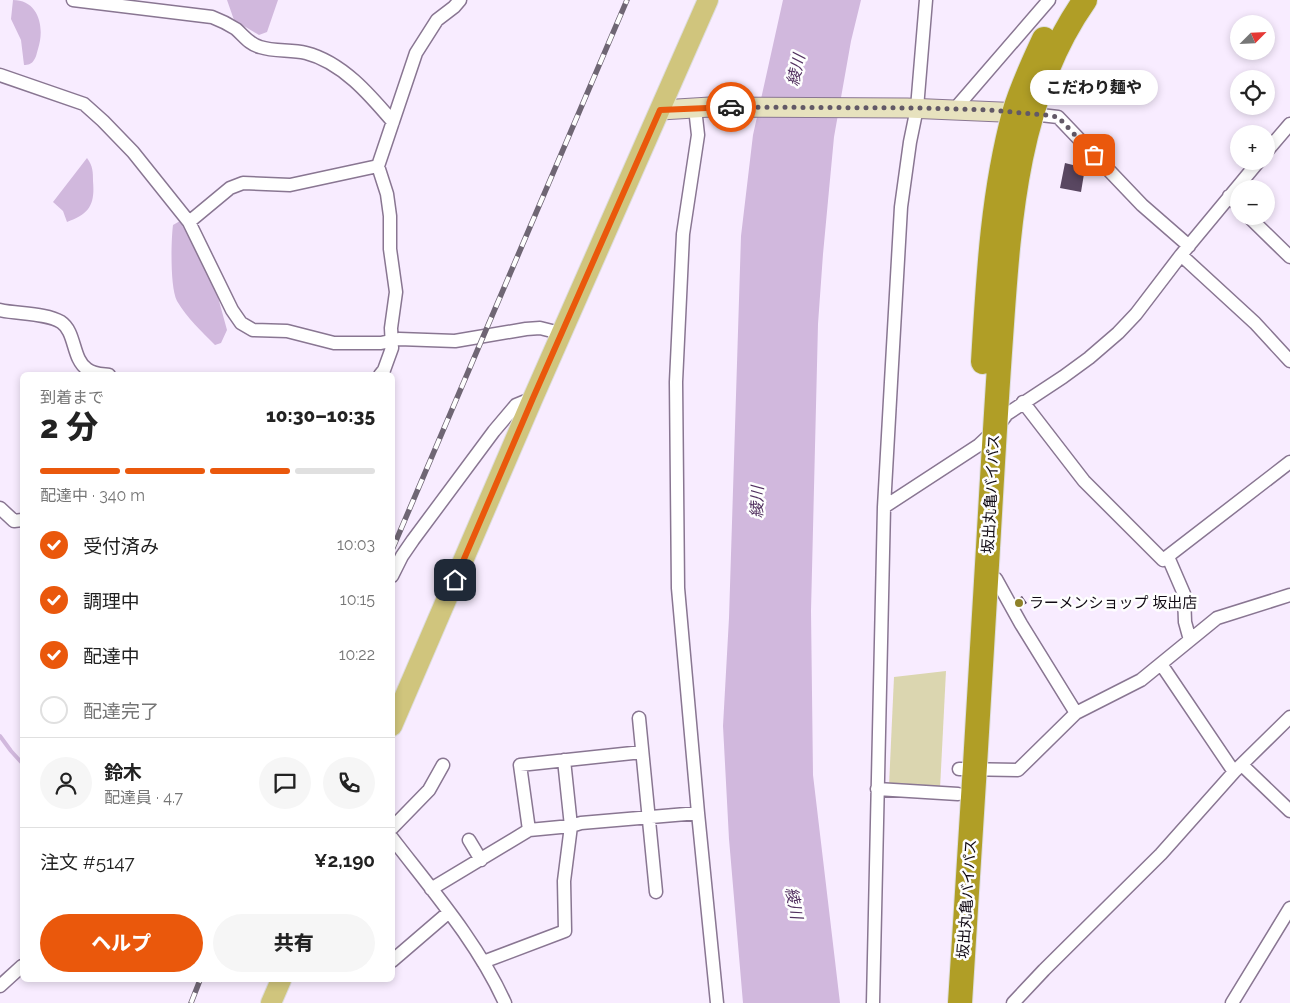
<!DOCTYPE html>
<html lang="ja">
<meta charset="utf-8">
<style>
:root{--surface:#fff;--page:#f6f6f6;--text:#222;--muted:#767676;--line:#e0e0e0;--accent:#ea580c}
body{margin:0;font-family:Raleway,"Noto Sans JP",sans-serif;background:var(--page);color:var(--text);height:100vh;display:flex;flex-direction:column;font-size:19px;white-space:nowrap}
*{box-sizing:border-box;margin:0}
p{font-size:16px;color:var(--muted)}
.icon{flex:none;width:28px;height:28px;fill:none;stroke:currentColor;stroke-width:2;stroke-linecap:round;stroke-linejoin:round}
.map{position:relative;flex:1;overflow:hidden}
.details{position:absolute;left:20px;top:372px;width:375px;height:610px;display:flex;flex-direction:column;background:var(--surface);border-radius:8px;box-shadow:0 2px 8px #0003}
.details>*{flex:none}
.needle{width:32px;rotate:66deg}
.tools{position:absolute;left:1230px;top:15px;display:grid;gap:10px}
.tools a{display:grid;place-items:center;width:45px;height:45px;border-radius:50%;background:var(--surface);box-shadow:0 2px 8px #0003;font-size:25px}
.pin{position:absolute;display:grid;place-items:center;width:42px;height:42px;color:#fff;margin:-21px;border-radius:10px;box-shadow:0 2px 8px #0006}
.courier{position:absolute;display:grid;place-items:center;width:50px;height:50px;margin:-25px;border:4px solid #ea580c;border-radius:50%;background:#fff;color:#222;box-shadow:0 1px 6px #0007}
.bubble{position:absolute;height:35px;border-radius:18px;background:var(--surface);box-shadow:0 2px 8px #0003;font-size:16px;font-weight:800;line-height:35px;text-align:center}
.overview em{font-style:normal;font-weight:800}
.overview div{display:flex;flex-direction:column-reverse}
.overview{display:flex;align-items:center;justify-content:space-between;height:85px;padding:0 20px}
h1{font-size:32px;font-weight:800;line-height:38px}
.bar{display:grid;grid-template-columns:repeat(4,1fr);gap:8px 5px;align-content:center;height:60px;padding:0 20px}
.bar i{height:6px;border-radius:4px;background:var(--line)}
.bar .active{background:var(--accent)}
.bar p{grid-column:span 4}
.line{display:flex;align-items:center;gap:12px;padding:0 20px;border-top:1px solid var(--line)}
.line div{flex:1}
.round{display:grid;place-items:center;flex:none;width:52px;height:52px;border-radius:26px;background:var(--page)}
ol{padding:0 20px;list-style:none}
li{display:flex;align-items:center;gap:15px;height:55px}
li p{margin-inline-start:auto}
li .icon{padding:5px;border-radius:50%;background:var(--accent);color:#fff;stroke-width:4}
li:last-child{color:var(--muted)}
li i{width:28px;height:28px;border:2px solid var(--line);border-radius:50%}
.cta{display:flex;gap:10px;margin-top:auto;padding:10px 20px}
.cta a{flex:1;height:58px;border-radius:30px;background:var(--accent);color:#fff;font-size:20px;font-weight:800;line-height:58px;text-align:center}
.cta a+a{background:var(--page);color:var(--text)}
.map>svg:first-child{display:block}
.green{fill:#dbd6b0}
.water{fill:#d1b8dd}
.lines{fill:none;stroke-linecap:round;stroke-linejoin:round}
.stream{stroke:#d1b8dd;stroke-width:4}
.building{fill:#594761}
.street-casing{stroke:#897692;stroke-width:15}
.secondary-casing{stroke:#897692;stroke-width:21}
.primary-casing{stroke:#deddde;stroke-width:22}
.highway-casing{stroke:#deddde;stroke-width:26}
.street{stroke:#fff;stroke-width:12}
.secondary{stroke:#e7e2be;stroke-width:19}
.primary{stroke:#d0c57d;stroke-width:20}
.highway{stroke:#b09e26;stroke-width:24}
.rail-casing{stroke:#6f6674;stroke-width:5.5}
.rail{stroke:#fefefe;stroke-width:4;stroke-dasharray:11;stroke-linecap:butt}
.done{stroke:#625966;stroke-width:5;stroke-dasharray:0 9}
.route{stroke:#ea580c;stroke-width:6}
.poi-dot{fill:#8e8128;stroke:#fefefe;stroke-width:2}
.labels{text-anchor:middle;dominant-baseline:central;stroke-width:5;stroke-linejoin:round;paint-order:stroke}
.street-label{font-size:15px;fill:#110a14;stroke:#fefefe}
.poi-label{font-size:15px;fill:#110a14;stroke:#fefefe;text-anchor:start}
.water-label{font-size:16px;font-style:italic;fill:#523160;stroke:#fefefe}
</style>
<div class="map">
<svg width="1290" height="1003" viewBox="0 0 1290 1003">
<rect width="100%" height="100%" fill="#f8ecff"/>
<!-- green -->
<path class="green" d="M946,671L940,789L889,786L894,677Z"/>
<!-- water -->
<path class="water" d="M13,0C39,0 45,28 38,49C37,52 36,58 34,60C32,64 28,65 24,65L21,40L11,19Z
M227,0H278L267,32L259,35L234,20Z
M783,0H861L851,41L834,137L823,254L818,324L811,611L813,775L840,1003H743L729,839L723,726L729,618L741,236L753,135Z
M87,158C93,166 93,172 93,181C95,204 90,214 67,222L63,211L53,202Z
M180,221L202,255L213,279L227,330L221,343L215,345C202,332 187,318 177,301C170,288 171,241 173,225Z"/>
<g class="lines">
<!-- stream -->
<path class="stream" d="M0,736L11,751L22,763"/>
</g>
<!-- building -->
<path class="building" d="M1065,163L1085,168L1081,192L1060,188Z
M1022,596L1027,603L1016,610L1011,603Z"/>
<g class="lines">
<!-- street casing -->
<g class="street-casing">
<path id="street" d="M73,0L212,17C220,20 228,24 236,29C244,36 249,44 260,47C275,52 291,49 306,53C342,62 370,95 393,122
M0,75L84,104L103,121L133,152L189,222L232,310L241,323L253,330L287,331L334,343H381L399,339L455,341L526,329L540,328L552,331L561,336
M695,108L698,135L683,234L676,382L678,588L698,813L717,1003
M954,110L1049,0
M1032,114L1058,117L1142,205L1189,246
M1266,152L1290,124
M1229,196L1239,206
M1248,216L1290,257
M189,222L230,188L243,183L290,185L378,166
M1181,255L1255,323L1290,361
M0,310C18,314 46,313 61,322C76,332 72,359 87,369C93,374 102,374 109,375
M380,375L384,370L392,348L391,328L396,292L390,249V216L387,194L378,166L416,53L437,20L454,7L460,0
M1023,402L1084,481L1163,560L1290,462
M884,507L979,445L995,430L1007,414L1063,377L1089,358L1118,333L1136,314L1181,255L1259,161
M0,508L14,521L22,520
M1168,557L1184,594L1185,622L1190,640
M392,576L402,556L413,540L494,431L516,405L533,398
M996,579L1021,624L1076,713
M1161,664L1234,772
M639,718L656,892
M1242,765L1290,811
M959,769L1018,770L1076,713L1141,680L1217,618L1290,595
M877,789L958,794
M392,828L429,790L443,765
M529,830L520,765L642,752
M392,838C432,890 478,943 505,1003
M469,840L481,860
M431,889L529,830L571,826L581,823L698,813
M392,961L449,912
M483,962L565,931L564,881L571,826L564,760
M0,986L22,966
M873,1003L884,507L891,382L901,207L910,142L917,108L926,0
M1013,1003L1044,970L1161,854L1234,772L1290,717
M1232,1003L1290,908"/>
</g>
<!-- secondary casing -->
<g class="secondary-casing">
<path id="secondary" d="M661,110L710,107L907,108L1026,113"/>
</g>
<!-- primary casing -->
<g class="primary-casing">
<path id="primary" d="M392,726L533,398L708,0
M271,1003L281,980"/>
</g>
<!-- highway casing -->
<g class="highway-casing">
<path id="highway" d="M983,362C988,279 992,195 1014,113C1021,88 1033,63 1044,39
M960,1003C970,851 979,700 988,548C992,478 996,408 1001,338C1009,223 1016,98 1085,0"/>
</g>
<!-- street -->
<use href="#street" class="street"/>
<!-- secondary -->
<use href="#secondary" class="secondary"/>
<!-- primary -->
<use href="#primary" class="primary"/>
<!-- highway -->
<use href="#highway" class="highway"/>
<!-- rail casing -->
<g class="rail-casing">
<path id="rail" d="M392,550L627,0
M191,1003L200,980"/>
</g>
<!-- rail -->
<use href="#rail" class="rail"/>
</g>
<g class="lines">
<!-- done -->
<path class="done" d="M731,107L918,108L989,110L1045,115L1058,117L1094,155"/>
<!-- route -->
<path class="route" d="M455,580L533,398L660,110L731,107"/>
</g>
<!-- markers -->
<circle class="poi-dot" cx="1019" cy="603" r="5"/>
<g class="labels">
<!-- street labels -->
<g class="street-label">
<text transform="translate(991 494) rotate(-87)">坂出丸亀バイパス</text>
<text transform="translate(967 899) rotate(-86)">坂出丸亀バイパス</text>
</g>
<!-- poi labels -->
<g class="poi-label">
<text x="1029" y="603">ラーメンショップ 坂出店</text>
</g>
<!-- water labels -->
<g class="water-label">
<text transform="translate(796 70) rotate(-77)">綾川</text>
<text transform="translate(757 502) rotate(-88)">綾川</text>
<text transform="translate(794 903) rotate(79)">綾川</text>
</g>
</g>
</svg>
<div class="tools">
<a><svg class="needle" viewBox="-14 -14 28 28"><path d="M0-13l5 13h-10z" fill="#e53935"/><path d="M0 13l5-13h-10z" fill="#767676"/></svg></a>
<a><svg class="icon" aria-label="locate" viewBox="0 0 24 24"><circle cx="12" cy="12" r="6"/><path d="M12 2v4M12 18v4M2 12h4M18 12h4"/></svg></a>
<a>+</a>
<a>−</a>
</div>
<div class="pin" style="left:1094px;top:155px;background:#ea580c"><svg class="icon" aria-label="bag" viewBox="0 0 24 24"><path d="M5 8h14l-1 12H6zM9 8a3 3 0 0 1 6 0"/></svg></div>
<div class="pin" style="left:455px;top:580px;background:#1f2937"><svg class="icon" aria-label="home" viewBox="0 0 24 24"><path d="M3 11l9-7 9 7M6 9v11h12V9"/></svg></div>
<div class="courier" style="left:731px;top:107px"><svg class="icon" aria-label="car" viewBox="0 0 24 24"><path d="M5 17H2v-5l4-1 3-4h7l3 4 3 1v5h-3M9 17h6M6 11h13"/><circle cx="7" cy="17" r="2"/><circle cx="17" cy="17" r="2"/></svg></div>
<div class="bubble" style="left:1030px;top:70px;width:128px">こだわり麺や</div>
<section class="details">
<div class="overview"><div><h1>2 分</h1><p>到着まで</p></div><em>10:30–10:35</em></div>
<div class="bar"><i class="active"></i><i class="active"></i><i class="active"></i><i></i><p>配達中 · 340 m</p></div>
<ol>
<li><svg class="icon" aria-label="check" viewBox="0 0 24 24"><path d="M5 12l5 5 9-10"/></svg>受付済み<p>10:03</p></li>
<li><svg class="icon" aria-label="check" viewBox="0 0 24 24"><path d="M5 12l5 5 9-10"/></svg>調理中<p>10:15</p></li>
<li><svg class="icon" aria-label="check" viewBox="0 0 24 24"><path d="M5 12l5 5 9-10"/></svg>配達中<p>10:22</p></li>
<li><i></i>配達完了</li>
</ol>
<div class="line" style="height:90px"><a class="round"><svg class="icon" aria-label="person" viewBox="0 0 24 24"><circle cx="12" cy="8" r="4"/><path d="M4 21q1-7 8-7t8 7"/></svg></a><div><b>鈴木</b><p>配達員 · 4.7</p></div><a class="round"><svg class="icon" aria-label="chat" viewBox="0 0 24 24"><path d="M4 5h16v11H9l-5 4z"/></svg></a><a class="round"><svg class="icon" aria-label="phone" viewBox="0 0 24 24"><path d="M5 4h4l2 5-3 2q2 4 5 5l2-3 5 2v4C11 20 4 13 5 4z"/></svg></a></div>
<div class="line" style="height:65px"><div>注文 #5147</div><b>¥2,190</b></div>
<div class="cta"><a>ヘルプ</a><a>共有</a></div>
</section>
</div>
